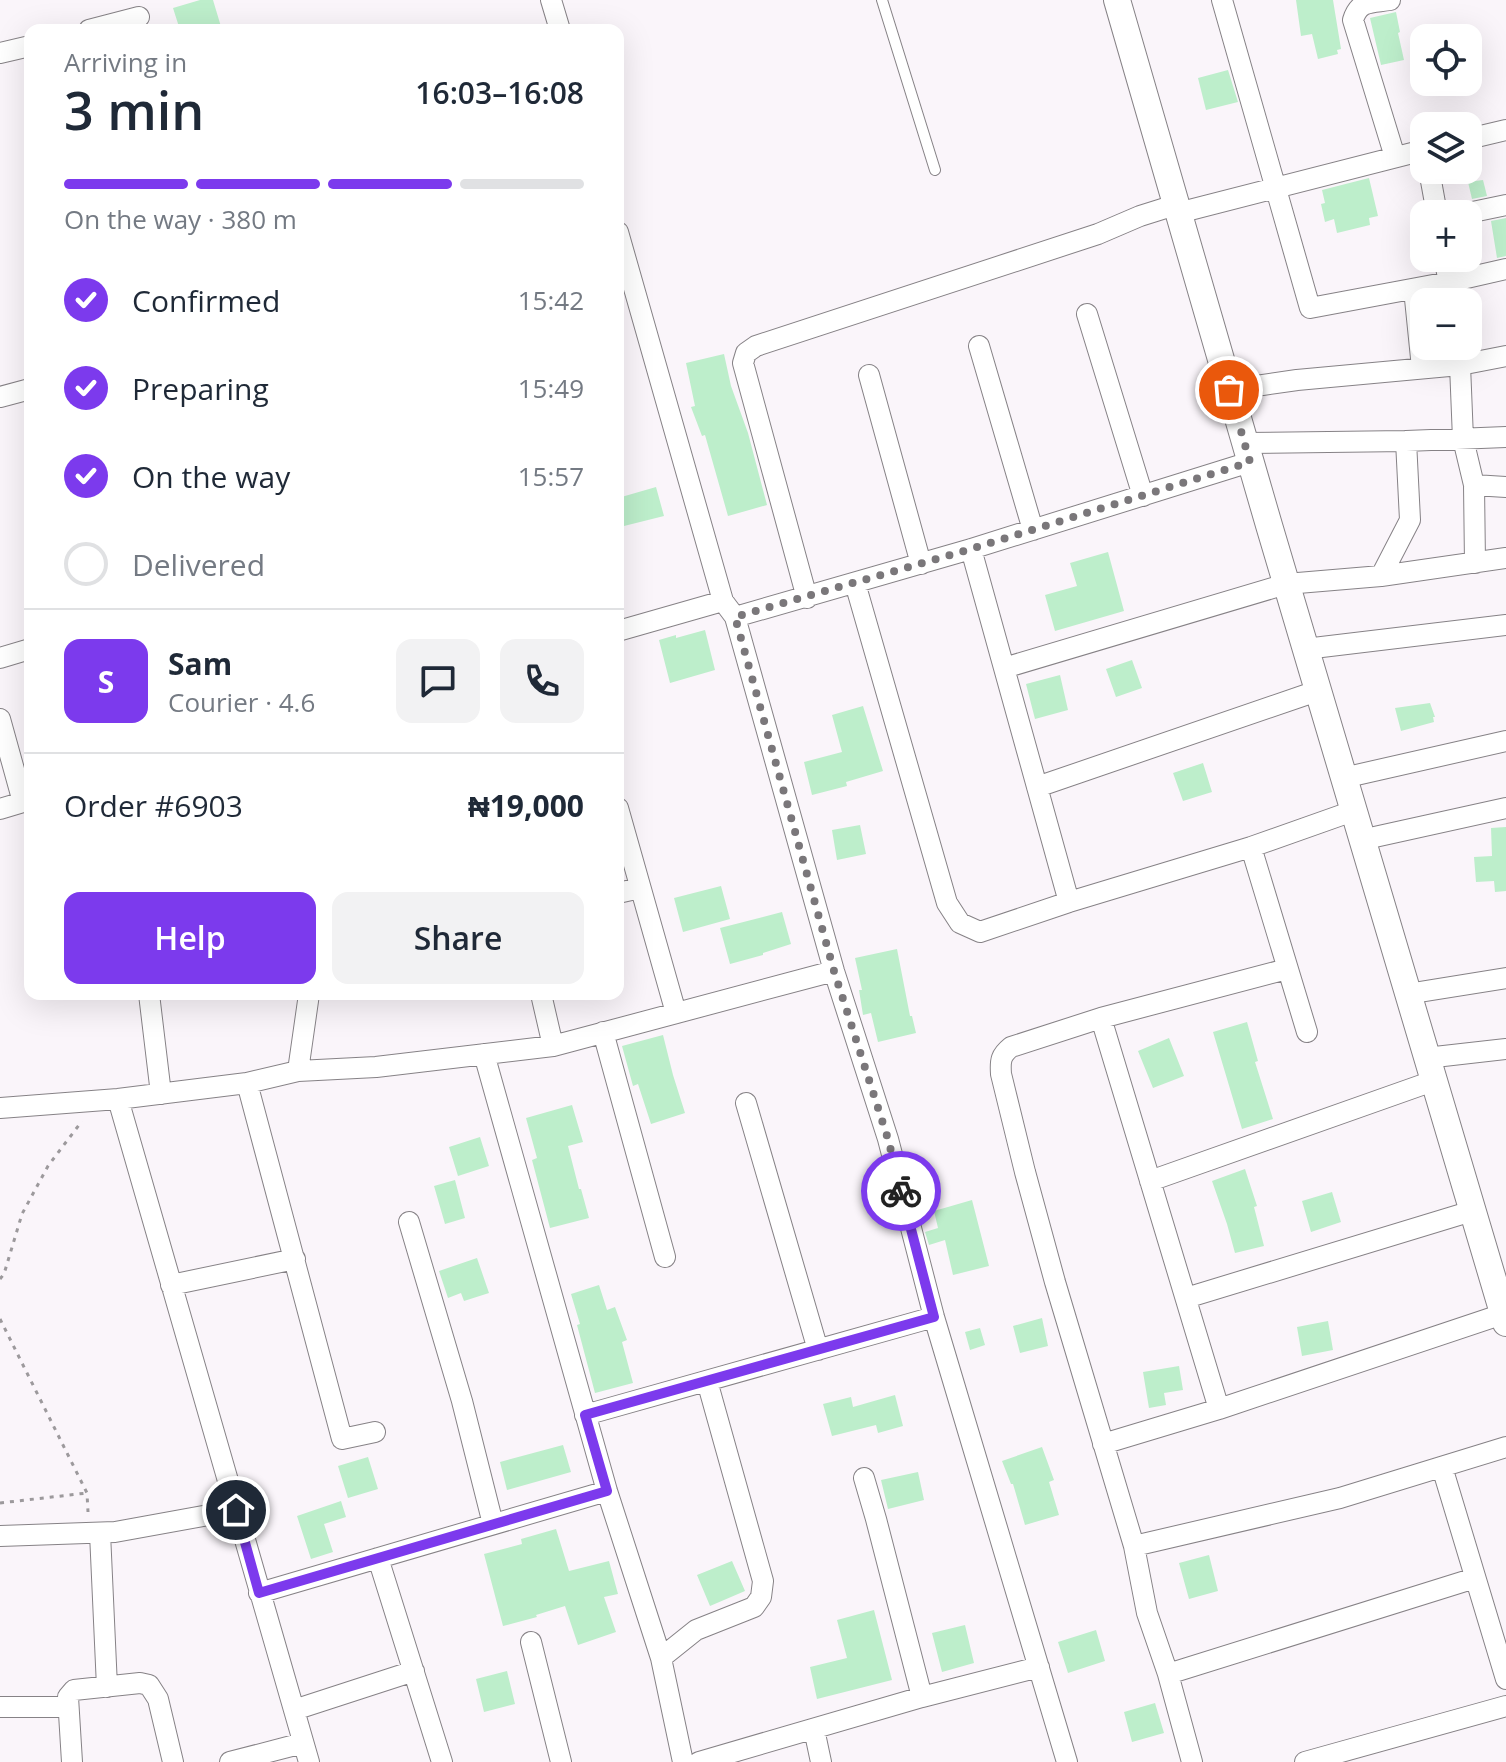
<!DOCTYPE html>
<meta charset="utf-8">
<style>
:root{--surface:#fff;--page:#f2f2f3;--text:#1f2937;--muted:#747a83;--line:#e0e1e3;--accent:#7c3aed}
body{margin:0;font-family:"Open Sans",sans-serif;background:var(--page);color:var(--text);height:100vh;display:flex;flex-direction:column;font-size:30px;white-space:nowrap}
*{box-sizing:border-box;margin:0}
p{font-size:26px;color:var(--muted)}
.icon{flex:none;width:44px;height:44px;fill:none;stroke:currentColor;stroke-width:2;stroke-linecap:round;stroke-linejoin:round}
.map{position:relative;flex:1;overflow:hidden}
.panel{position:absolute;left:24px;top:24px;width:600px;height:976px;display:flex;flex-direction:column;background:var(--surface);border-radius:16px;box-shadow:0 8px 32px #0002}
.panel>*{flex:none}
.fabs{position:absolute;left:1410px;top:24px;display:grid;gap:16px}
.fabs a{display:grid;place-items:center;width:72px;height:72px;border-radius:16px;background:var(--surface);box-shadow:0 8px 32px #0002;font-size:40px}
.pin{position:absolute;display:grid;place-items:center;width:68px;height:68px;color:#fff;margin:-34px;border:4px solid #fff;border-radius:50%;box-shadow:0 2px 8px #0007}
.courier{position:absolute;display:grid;place-items:center;width:80px;height:80px;margin:-40px;border:6px solid #7c3aed;border-radius:50%;background:#fff;color:#222;box-shadow:0 2px 10px #0007}
.head em{font-style:normal;font-weight:600}
.head div{display:flex;flex-direction:column-reverse}
.head{display:flex;align-items:center;justify-content:space-between;height:136px;padding:0 40px}
h1{font-size:52px;font-weight:600;line-height:60px}
.bar{display:grid;grid-template-columns:repeat(4,1fr);gap:12px 8px;align-content:center;height:96px;padding:0 40px}
.bar i{height:10px;border-radius:6px;background:var(--line)}
.bar .on{background:var(--accent)}
.bar p{grid-column:span 4}
.line{display:flex;align-items:center;gap:20px;padding:0 40px;border-top:2px solid var(--line)}
.line div{flex:1}
.round{display:grid;place-items:center;flex:none;width:84px;height:84px;border-radius:16px;background:var(--page)}
ol{padding:0 40px;list-style:none}
li{display:flex;align-items:center;gap:24px;height:88px}
li p{margin-inline-start:auto}
li .icon{padding:8px;border-radius:50%;background:var(--accent);color:#fff;stroke-width:4}
li:last-child{color:var(--muted)}
li i{width:44px;height:44px;border:4px solid var(--line);border-radius:50%}
.cta{display:flex;gap:16px;margin-top:auto;padding:16px 40px}
.cta a{flex:1;height:92px;border-radius:16px;background:var(--accent);color:#fff;font-size:32px;font-weight:600;line-height:92px;text-align:center}
.cta a+a{background:var(--page);color:var(--text)}
.map>svg:first-child{display:block}
.building{fill:#bdeecb}
.lines{fill:none;stroke-linecap:round;stroke-linejoin:round}
.service-casing{stroke:#868286;stroke-width:12}
.minor-casing{stroke:#868286;stroke-width:22}
.tertiary-casing{stroke:#868286;stroke-width:28}
.path{stroke:#9c999c;stroke-width:3;stroke-dasharray:4 6;stroke-linecap:butt}
.service{stroke:#fff;stroke-width:10}
.minor{stroke:#fff;stroke-width:20}
.tertiary{stroke:#fff;stroke-width:26}
.done{stroke:#7a777a;stroke-width:8;stroke-dasharray:0 14.4}
.route{stroke:#7c3aed;stroke-width:10}
</style>
<div class="map">
<svg width="1506" height="1762" viewBox="0 0 1506 1762">
<rect width="100%" height="100%" fill="#faf5fa"/>
<!-- building -->
<path class="building" d="M200,0H213L222,30H180L173,8Z
M1296,0H1333L1341,49L1337,50L1338,54L1318,59L1312,34L1301,36Z
M1396,12L1400,32L1398,33L1404,60L1381,65L1370,18Z
M1228,70L1238,102L1206,110L1198,78Z
M1369,178L1378,216L1369,218L1370,225L1337,233L1334,219L1325,222L1321,204L1325,203L1322,190Z
M1483,180L1487,196L1472,199L1468,182Z
M1506,218V256L1497,258L1491,221Z
M724,354L731,386L748,433L767,505L728,516L705,435L702,436L691,407L695,406L686,363Z
M656,487L664,516L624,526L618,498Z
M1108,552L1124,611L1055,631L1045,595L1077,586L1070,563Z
M705,630L715,670L670,683L659,640L676,635V638Z
M1132,660L1142,688L1116,697L1106,669Z
M1060,675L1068,710L1035,719L1026,684Z
M1430,703L1435,717H1433L1434,722L1401,731L1395,708Z
M863,706L883,771L846,782L847,786L812,795L804,762L842,752L832,715Z
M1203,763L1212,792L1183,801L1173,773Z
M860,825L866,854L837,860L832,830Z
M1506,827V891L1495,892L1494,881L1476,882L1474,857L1492,856L1491,828Z
M721,886L730,919L683,932L674,898Z
M782,912L791,944L763,953V955L730,964L720,928Z
M897,949L910,1016H912L916,1033L878,1042L871,1013L863,1015L859,990H862L855,958Z
M1247,1022L1258,1061L1255,1062L1273,1119L1242,1129L1213,1032Z
M663,1035L673,1075L685,1113L651,1124L638,1084L633,1086L622,1046Z
M1169,1038L1184,1076L1153,1088L1138,1051Z
M572,1105L583,1142L568,1146L579,1189H581L589,1218L550,1228L532,1160L537,1158L526,1118Z
M480,1137L489,1166L458,1176L449,1147Z
M1245,1169L1257,1206L1254,1207L1264,1246L1235,1253L1227,1224L1212,1181Z
M455,1180L465,1218L445,1224L434,1186Z
M1332,1192L1341,1222L1311,1232L1302,1201Z
M972,1200L989,1266L953,1275L945,1240L929,1245L925,1232L938,1228L934,1211Z
M477,1258L489,1293L464,1301L461,1293L448,1298L439,1271Z
M599,1285L607,1310L615,1307L627,1340L622,1342L633,1383L595,1393L577,1325L580,1324L571,1294Z
M1042,1318L1048,1346L1020,1353L1013,1326Z
M1328,1321L1333,1350L1302,1356L1297,1327Z
M980,1328L985,1345L970,1350L965,1332Z
M1179,1366L1183,1390L1164,1393L1166,1405L1149,1408L1143,1372Z
M895,1395L903,1426L878,1433L876,1425L832,1436L823,1404L851,1397L853,1407Z
M563,1445L571,1472L507,1490L500,1462Z
M1042,1447L1054,1480L1049,1482L1059,1515L1025,1525L1013,1484H1011L1002,1461Z
M368,1457L378,1489L348,1498L338,1466Z
M918,1472L924,1500L888,1509L881,1480Z
M341,1501L346,1517L324,1524L333,1552L311,1559L297,1516Z
M556,1529L569,1571L609,1561L618,1594L604,1597L616,1632L578,1645L565,1606L536,1615L537,1617L503,1626L484,1554L522,1544L521,1539Z
M1209,1555L1218,1591L1189,1599L1179,1563Z
M732,1561L745,1591L710,1606L697,1575Z
M874,1610L892,1680L817,1699L810,1667L847,1658L837,1620Z
M965,1625L974,1663L942,1672L932,1633Z
M1096,1630L1105,1661L1068,1673L1058,1642Z
M507,1671L515,1704L484,1712L476,1679Z
M1155,1703L1164,1733L1132,1742L1124,1712Z"/>
<g class="lines">
<!-- service casing -->
<g class="service-casing">
<path id="service" d="M882,0L935,170"/>
</g>
<!-- minor casing -->
<g class="minor-casing">
<path id="minor" d="M551,0L560,30
M1222,0L1310,308L1449,282L1506,269
M1390,0C1371,3 1359,0 1353,20L1395,157
M89,30L139,17
M0,53L30,46
M1468,139L1506,130
M1429,170L1437,214
M1178,213L1424,150
M1463,214L1506,205
M618,232L723,601L735,617L834,971L888,1139L934,1317L1067,1762
M1444,258L1449,282
M1414,289L1422,368
M1087,314L1143,496
M979,346L1033,530
M1460,365L1463,439L1474,485L1475,563
M869,375L921,564
M1229,390L1297,380L1460,365L1506,356
M0,397L30,389
M1245,443L1406,441L1506,437
M1474,485L1506,487
M971,549L1069,902
M1381,576L1410,520L1406,441
M855,583L947,903L960,923L980,932L1069,902L1251,847L1353,811
M807,598L743,363L746,353L756,346L1098,234L1140,216L1175,205
M735,617L971,549L1250,462
M618,631L723,601
M1305,649L1506,625
M0,658L30,649
M1004,668L1286,584L1381,576L1506,558
M0,719L23,802
M1343,778L1506,741
M1037,787L1317,691
M618,808L676,1013
M0,809L30,800
M1361,840L1506,808
M1251,847L1307,1032
M618,893L640,888
M149,994L161,1094
M541,994L553,1046
M1407,994L1506,978
M1101,1018L1219,1409
M603,1032L665,1257
M484,1054L607,1491L661,1658L683,1762
M1426,1058L1506,1049
M298,1071L309,994
M247,1083L342,1439L375,1432
M118,1099L309,1762
M746,1103L818,1350
M0,1108L118,1099L247,1083L298,1071L376,1067L553,1046L834,971
M1150,1181L1433,1081
M409,1222L462,1401L493,1524
M171,1285L295,1259
M1186,1298L1472,1211
M585,1415L934,1317
M1103,1444L1219,1409L1503,1314
M1442,1467L1506,1679
M864,1478L876,1519L922,1697
M100,1533L107,1687
M0,1536L115,1532L236,1510
M1134,1546L1340,1498L1506,1447
M378,1558L442,1762
M259,1593L607,1491
M531,1642L561,1762
M661,1658L696,1630L754,1607L761,1597L763,1581L707,1381
M1168,1674L1475,1578
M0,1707H68
M294,1710L414,1671
M814,1729L821,1762
M72,1762L68,1697L74,1690L140,1683L149,1685L158,1699L173,1762
M230,1762L303,1743
M699,1762L922,1697L1039,1667
M1192,1762L1168,1674L1147,1613L1134,1546L1055,1282L1025,1172L1001,1074C1000,1060 1001,1055 1011,1047L1101,1018L1287,969
M1305,1762L1506,1706"/>
</g>
<!-- tertiary casing -->
<g class="tertiary-casing">
<path id="tertiary" d="M1117,0C1243,442 1374,883 1506,1323"/>
</g>
<!-- path -->
<path class="path" d="M0,1279L4,1274L22,1214L48,1166L82,1121
M0,1319L87,1493L88,1512
M0,1503L87,1493"/>
<!-- service -->
<use href="#service" class="service"/>
<!-- minor -->
<use href="#minor" class="minor"/>
<!-- tertiary -->
<use href="#tertiary" class="tertiary"/>
</g>
<g class="lines">
<!-- done -->
<path class="done" d="M901,1191L888,1139L834,971L735,617L971,549L1250,462L1229,390"/>
<!-- route -->
<path class="route" d="M236,1510L259,1593L607,1491L585,1415L934,1317L901,1191"/>
</g>
</svg>
<div class="fabs">
<a><svg class="icon" aria-label="locate" viewBox="0 0 24 24"><circle cx="12" cy="12" r="6"/><path d="M12 2v4M12 18v4M2 12h4M18 12h4"/></svg></a>
<a><svg class="icon" aria-label="layers" viewBox="0 0 24 24"><path d="M12 4l9 5-9 5-9-5zM3 14l9 5 9-5"/></svg></a>
<a>+</a>
<a>−</a>
</div>
<div class="pin" style="left:1229px;top:390px;background:#ea580c"><svg class="icon" aria-label="bag" viewBox="0 0 24 24"><path d="M5 8h14l-1 12H6zM9 8a3 3 0 0 1 6 0"/></svg></div>
<div class="pin" style="left:236px;top:1510px;background:#1f2937"><svg class="icon" aria-label="home" viewBox="0 0 24 24"><path d="M3 11l9-7 9 7M6 9v11h12V9"/></svg></div>
<div class="courier" style="left:901px;top:1191px"><svg class="icon" aria-label="bike" viewBox="0 0 24 24"><circle cx="6" cy="16" r="4"/><circle cx="18" cy="16" r="4"/><path d="M6 16l4-8h5l3 8M10 8l3 8H6M13 5h3"/></svg></div>
<section class="panel">
<div class="head"><div><h1>3 min</h1><p>Arriving in</p></div><em>16:03–16:08</em></div>
<div class="bar"><i class="on"></i><i class="on"></i><i class="on"></i><i></i><p>On the way · 380 m</p></div>
<ol>
<li><svg class="icon" aria-label="check" viewBox="0 0 24 24"><path d="M5 12l5 5 9-10"/></svg>Confirmed<p>15:42</p></li>
<li><svg class="icon" aria-label="check" viewBox="0 0 24 24"><path d="M5 12l5 5 9-10"/></svg>Preparing<p>15:49</p></li>
<li><svg class="icon" aria-label="check" viewBox="0 0 24 24"><path d="M5 12l5 5 9-10"/></svg>On the way<p>15:57</p></li>
<li><i></i>Delivered</li>
</ol>
<div class="line" style="height:144px"><b class="round" style="background:var(--accent);color:#fff">S</b><div><b>Sam</b><p>Courier · 4.6</p></div><a class="round"><svg class="icon" aria-label="chat" viewBox="0 0 24 24"><path d="M4 5h16v11H9l-5 4z"/></svg></a><a class="round"><svg class="icon" aria-label="phone" viewBox="0 0 24 24"><path d="M5 4h4l2 5-3 2q2 4 5 5l2-3 5 2v4C11 20 4 13 5 4z"/></svg></a></div>
<div class="line" style="height:104px"><div>Order #6903</div><b>₦19,000</b></div>
<div class="cta"><a>Help</a><a>Share</a></div>
</section>
</div>
